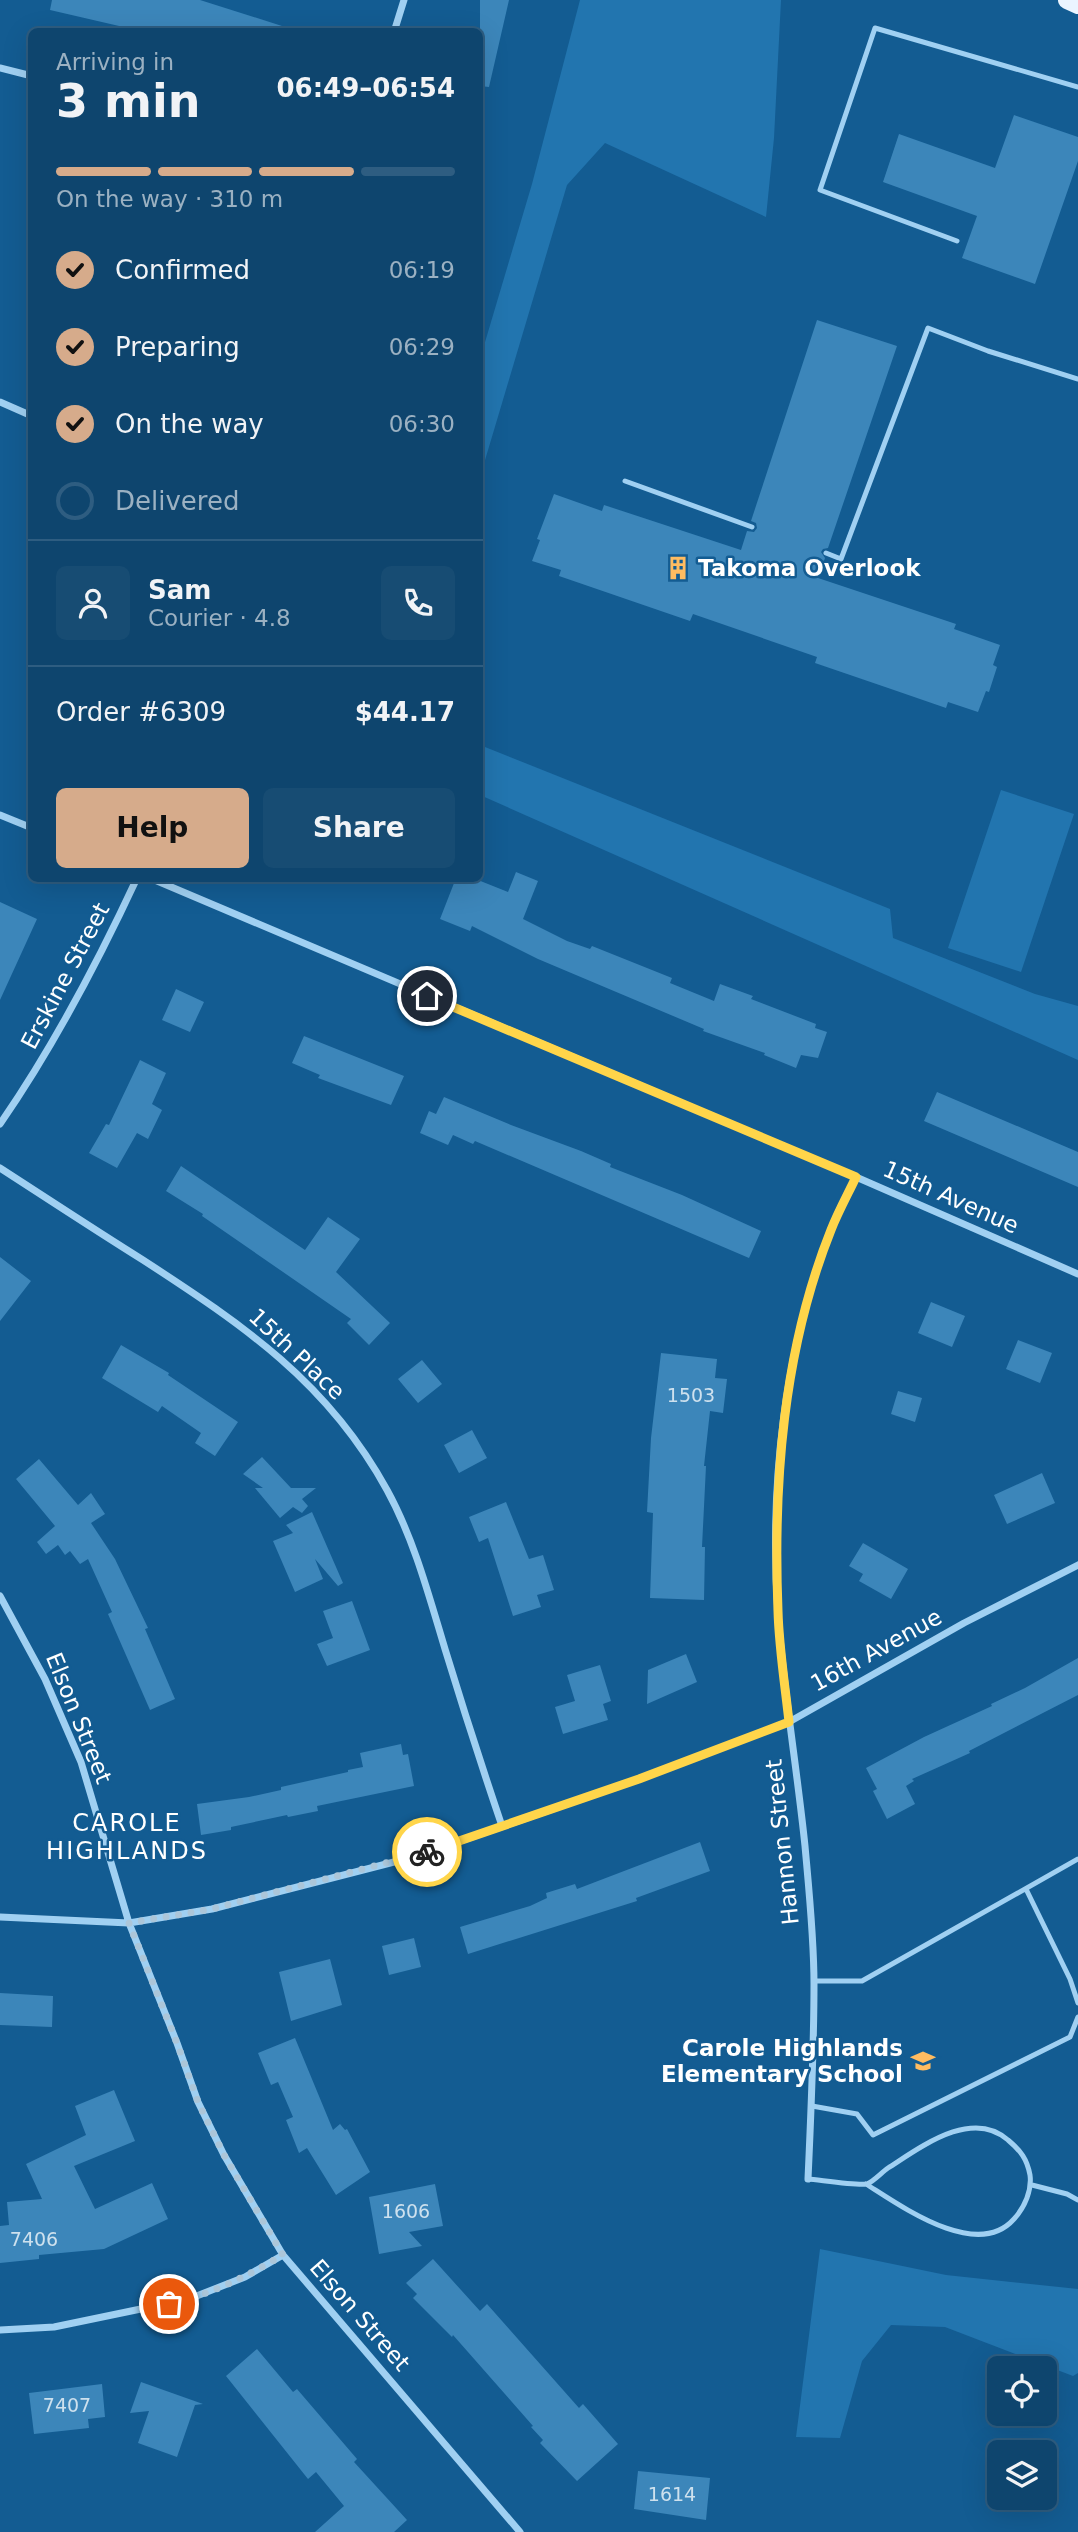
<!DOCTYPE html>
<meta charset="utf-8">
<style>
:root{--surface:#0e456e;--page:#174c73;--text:#f1f3f6;--muted:#9bb1c2;--line:#2e5d81;--accent:#d6ab8b}
body{margin:0;font-family:"DejaVu Sans",sans-serif;background:var(--page);color:var(--text);height:100vh;display:flex;flex-direction:column;font-size:26px;white-space:nowrap}
*{box-sizing:border-box;margin:0}
p{font-size:23px;color:var(--muted)}
.icon{flex:none;width:38px;height:38px;fill:none;stroke:currentColor;stroke-width:2;stroke-linecap:round;stroke-linejoin:round}
.map{position:relative;flex:1;overflow:hidden}
.sheet{position:absolute;left:28px;top:28px;width:455px;height:854px;display:flex;flex-direction:column;background:var(--surface);border-radius:10px;box-shadow:0 7px 28px #0002,0 0 0 2px var(--line)}
.sheet>*{flex:none}
.buttons{position:absolute;left:987px;top:2356px;display:grid;gap:14px}
.buttons a{display:grid;place-items:center;width:70px;height:70px;border-radius:10px;background:var(--surface);box-shadow:0 7px 28px #0002,0 0 0 2px var(--line);font-size:35px}
.pin{position:absolute;display:grid;place-items:center;width:60px;height:60px;color:#fff;margin:-30px;border:4px solid #fff;border-radius:50%;box-shadow:0 2px 7px #0007}
.courier{position:absolute;display:grid;place-items:center;width:70px;height:70px;margin:-35px;border:5px solid #ffd54a;border-radius:50%;background:#fff;color:#222;box-shadow:0 2px 9px #0007}
.head em{font-style:normal;font-weight:800}
.head div{display:flex;flex-direction:column-reverse}
.head{display:flex;align-items:center;justify-content:space-between;height:119px;padding:0 28px}
h1{font-size:46px;font-weight:800;line-height:52px}
.bar{display:grid;grid-template-columns:repeat(4,1fr);gap:10px 7px;align-content:center;height:84px;padding:0 28px}
.bar i{height:9px;border-radius:5px;background:var(--line)}
.bar .active{background:var(--accent)}
.bar p{grid-column:span 4}
.line{display:flex;align-items:center;gap:18px;padding:0 28px;border-top:2px solid var(--line)}
.line div{flex:1}
.round{display:grid;place-items:center;flex:none;width:74px;height:74px;border-radius:10px;background:var(--page)}
ol{padding:0 28px;list-style:none}
li{display:flex;align-items:center;gap:21px;height:77px}
li p{margin-inline-start:auto}
li .icon{padding:7px;border-radius:50%;background:var(--accent);color:#111;stroke-width:4}
li:last-child{color:var(--muted)}
li i{width:38px;height:38px;border:4px solid var(--line);border-radius:50%}
.cta{display:flex;gap:14px;margin-top:auto;padding:14px 28px}
.cta a{flex:1;height:80px;border-radius:10px;background:var(--accent);color:#111;font-size:28px;font-weight:800;line-height:80px;text-align:center}
.cta a+a{background:var(--page);color:var(--text)}
.map>svg:first-child{display:block}
.green{fill:#2275af}
.building{fill:#3c86ba}
.lines{fill:none;stroke-linecap:round;stroke-linejoin:round}
.service{stroke:#a0d0f2;stroke-width:5}
.minor{stroke:#a0d0f2;stroke-width:7}
.primary{stroke:#ebf5ff;stroke-width:18}
.done{stroke:#acc6d9;stroke-width:7;stroke-dasharray:0 12.6}
.route{stroke:#ffd54a;stroke-width:9}
.labels{text-anchor:middle;dominant-baseline:central;stroke-width:5;stroke-linejoin:round;paint-order:stroke}
.number-label{font-size:19px;fill:#cee1ee}
.poi-label{font-size:23px;font-weight:bold;fill:#fff;stroke:#135c92;text-anchor:start}
.street-label{font-size:23px;fill:#fff;stroke:#135c92}
.neighbourhood-label{font-size:24px;letter-spacing:2px;fill:#fff;stroke:#135c92}
</style>
<div class="map">
<svg width="1078" height="2532" viewBox="0 0 1078 2532">
<rect width="100%" height="100%" fill="#135c92"/>
<!-- green -->
<path class="green" d="M580,0H781L774,138L766,217L605,143L567,185L480,477V359L532,184Z
M480,745L890,909L893,938L1035,994L1078,1006V1060L480,795Z
M1001,790L1074,814L1021,972L948,948Z
M820,2249L946,2275L1078,2289V2373L1073,2376L945,2327L891,2325L862,2361L840,2438L796,2437Z"/>
<!-- building -->
<path class="building" d="M52,0H200L282,26V32H145L50,10Z
M480,0H509L489,87L480,86Z
M1014,115L1078,137V161L1035,284L962,258L977,216L883,182L899,134L995,168Z
M817,320L897,346L828,548L823,549L821,552L825,558L818,578L956,624L954,629L1000,645L993,665L997,667L989,692L986,691L978,712L948,702L946,708L891,689L815,663L817,657L693,614L690,621L559,576L561,570L532,561L540,540L537,539L554,494L602,511L604,505L741,550L747,531L754,532L757,528L756,523L751,521Z
M516,872L538,881L523,919L567,941L590,949L592,946L672,978L670,983L714,1001L720,984L753,996L751,999L816,1024L815,1028L827,1032L818,1058L801,1055L796,1068L764,1055L765,1053L703,1031L704,1029L538,959L472,926L470,931L440,919L456,878H473L508,892Z
M0,902L37,919L0,1000Z
M176,989L204,1002L190,1032L162,1020Z
M304,1036L404,1076L391,1105L318,1078L320,1075L292,1063Z
M140,1060L166,1073L152,1104L162,1110L148,1139L137,1133L117,1168L89,1153L106,1124L109,1125Z
M937,1092L1078,1152V1187L924,1121Z
M444,1097L511,1125L581,1151L611,1164L610,1167L682,1195L761,1231L749,1258L475,1141L473,1144L453,1135L448,1145L420,1133L429,1111L436,1114Z
M181,1166L305,1250L328,1217L360,1239L336,1272L390,1323L369,1345L347,1323L351,1319L202,1216L203,1214L166,1191Z
M0,1257L31,1281L0,1321Z
M931,1302L965,1316L952,1347L918,1333Z
M1018,1340L1052,1353L1040,1383L1006,1369Z
M121,1345L169,1373L168,1375L238,1422L215,1456L195,1443L201,1433L162,1406L158,1412L102,1378Z
M661,1353L717,1359L715,1378L727,1379L723,1413L710,1411L704,1466H706L702,1547H705L704,1600L650,1598L653,1513L647,1512L651,1438Z
M422,1360L442,1384L418,1403L398,1379Z
M898,1391L922,1398L915,1422L891,1414Z
M472,1430L487,1458L459,1473L444,1445Z
M262,1457L291,1488H316L302,1499L308,1506L302,1513L293,1507L280,1518L255,1488H263L243,1474Z
M39,1459L78,1505L91,1493L105,1514L91,1523L115,1559L148,1628L145,1629L175,1699L150,1710L108,1614L112,1612L88,1559L80,1564L70,1551L65,1555L58,1545L46,1554L37,1542L55,1526L16,1479Z
M1042,1473L1055,1503L1007,1524L994,1495Z
M506,1502L529,1559L543,1555L554,1590L537,1595L541,1607L513,1616L488,1538L479,1542L469,1517Z
M312,1512L343,1583L338,1586L315,1559L323,1579L295,1592L273,1541L293,1533L286,1525Z
M863,1543L908,1569L891,1599L859,1581L863,1574L849,1566Z
M352,1601L370,1650L327,1666L317,1644L333,1638L323,1611Z
M686,1654L697,1682L647,1704L648,1670Z
M1078,1658V1695L969,1751L970,1753L912,1779L914,1781L906,1786L915,1804L887,1819L873,1791L877,1789L866,1768L924,1737L992,1706L991,1704L1025,1688Z
M600,1665L611,1701L603,1704L608,1720L563,1734L555,1707L575,1701L567,1675Z
M401,1744L403,1755L408,1754L414,1786L317,1806L318,1811L288,1817L287,1815L231,1827V1830L201,1835L197,1804L249,1797L281,1790V1787L348,1772V1770L363,1767L360,1753Z
M700,1842L710,1871L636,1898L637,1901L468,1954L460,1927L530,1906L547,1898L546,1893L575,1884L577,1889Z
M414,1938L421,1967L389,1975L382,1946Z
M330,1959L342,2005L291,2021L279,1972Z
M0,1993L53,1996L52,2027L0,2025Z
M295,2038L333,2130L340,2124L345,2130L347,2129L370,2172L336,2195L307,2148L299,2153L286,2120L293,2117L278,2082L271,2085L258,2053Z
M114,2090L135,2141L74,2166L95,2209L152,2183L168,2219L104,2249L39,2255V2259L0,2263V2226L9,2225L7,2202L42,2199L26,2164L86,2135L75,2106Z
M435,2184L443,2226L409,2232L422,2246L379,2254L369,2197Z
M433,2259L480,2311L487,2304L579,2408L583,2404L618,2444L577,2481L540,2443L543,2440L531,2427L533,2426L453,2335L452,2337L413,2298L417,2294L406,2283Z
M257,2349L293,2392L297,2389L357,2459L354,2462L407,2520L394,2532H315L344,2506L316,2472L308,2479L226,2376Z
M141,2382L203,2404L195,2405L177,2457L138,2443L149,2411L130,2413Z
M102,2384L105,2417L88,2419L89,2428L34,2434L29,2393Z
M638,2471L710,2478L706,2520L634,2509Z"/>
<g class="lines">
<!-- service -->
<path class="service" d="M957,241L820,190L875,28L1078,87
M625,481L752,527
M826,553L841,559L928,328L988,351L1078,379
M1026,1889L1070,1979L1078,2003
M814,1981H862L1078,1859
M812,2106L857,2114L873,2135L1070,2037L1078,2017
M808,2179C820,2180 858,2186 867,2184C874,2181 882,2172 888,2168C921,2147 972,2108 1008,2140C1021,2151 1027,2159 1030,2175C1032,2190 1025,2207 1014,2219C977,2261 901,2206 866,2184
M1032,2185L1067,2194L1078,2200"/>
<!-- minor -->
<path class="minor" d="M394,32L404,0
M0,68L32,76
M0,402L32,416
M0,815L32,828
M150,878L856,1177L1078,1274
M0,1124C54,1046 97,964 137,878
M0,1168C48,1199 95,1230 143,1260C243,1325 328,1382 387,1490C414,1539 429,1596 445,1649C463,1708 482,1767 502,1826
M0,1596L45,1679L81,1762L129,1923L177,2043L198,2102L224,2155L283,2255L520,2532
M0,1917L129,1923L212,1909L394,1862L446,1846L639,1779L789,1722L964,1623L1078,1565
M808,2179C811,2114 814,2049 814,1984C814,1938 809,1891 805,1846C797,1769 784,1692 778,1615C769,1487 784,1349 831,1229C838,1212 847,1194 856,1177
M0,2330L54,2327L189,2299L245,2277L283,2255"/>
<!-- primary -->
<path class="primary" d="M1067,0L1078,5"/>
</g>
<g class="lines">
<!-- done -->
<path class="done" d="M169,2304C210,2295 247,2276 283,2255L224,2155L198,2102L177,2043L129,1923L212,1909L427,1852"/>
<!-- route -->
<path class="route" d="M427,1852L639,1779L789,1722C785,1685 779,1648 778,1611C773,1483 783,1350 831,1230C838,1212 848,1194 856,1177L427,996"/>
</g>
<!-- icons -->
<defs>
<g id="building-bare" transform="scale(1.89)"><path d="M-4-6H4V6H1V3H-1V6H-4ZM-2.5-4.3h1.7v1.8h-1.7ZM.8-4.3h1.7v1.8H.8ZM-2.5-1h1.7V.8h-1.7ZM.8-1h1.7V.8H.8Z" fill="#ffbc61" stroke="#135c92" stroke-width="2.5" paint-order="stroke"/></g>
<g id="school-bare" transform="scale(1.89)"><path d="M0-5L7-2L0 1L-7-2ZM-4 1L0 2.5L4 1V4Q0 6-4 4Z" fill="#ffbc61" stroke="#135c92" stroke-width="2.5" paint-order="stroke"/></g>
</defs>
<g fill-rule="evenodd">
<use href="#building-bare" x="678" y="568"/>
<use href="#school-bare" x="923" y="2061"/>
</g>
<g class="labels">
<!-- number labels -->
<g class="number-label">
<text x="691" y="1395">1503</text>
<text x="406" y="2211">1606</text>
<text x="34" y="2239">7406</text>
<text x="67" y="2405">7407</text>
<text x="672" y="2494">1614</text>
</g>
<!-- poi labels -->
<g class="poi-label">
<text x="698" y="568">Takoma Overlook</text>
<text x="903" y="2048" text-anchor="end">Carole Highlands<tspan x="903" dy="26">Elementary School</tspan></text>
</g>
<!-- street labels -->
<g class="street-label">
<text transform="translate(65 976) rotate(-62)">Erskine Street</text>
<text transform="translate(951 1197) rotate(24)">15th Avenue</text>
<text transform="translate(297 1354) rotate(43)">15th Place</text>
<text transform="translate(876 1650) rotate(-29)">16th Avenue</text>
<text transform="translate(79 1718) rotate(68)">Elson Street</text>
<text transform="translate(782 1842) rotate(-96)">Hannon Street</text>
<text transform="translate(360 2315) rotate(49)">Elson Street</text>
</g>
<!-- neighbourhood labels -->
<g class="neighbourhood-label">
<text x="127" y="1823">CAROLE<tspan x="127" dy="28">HIGHLANDS</tspan></text>
</g>
</g>
</svg>
<div class="buttons">
<a><svg class="icon" aria-label="locate" viewBox="0 0 24 24"><circle cx="12" cy="12" r="6"/><path d="M12 2v4M12 18v4M2 12h4M18 12h4"/></svg></a>
<a><svg class="icon" aria-label="layers" viewBox="0 0 24 24"><path d="M12 4l9 5-9 5-9-5zM3 14l9 5 9-5"/></svg></a>
</div>
<div class="pin" style="left:169px;top:2304px;background:#ea580c"><svg class="icon" aria-label="bag" viewBox="0 0 24 24"><path d="M5 8h14l-1 12H6zM9 8a3 3 0 0 1 6 0"/></svg></div>
<div class="pin" style="left:427px;top:996px;background:#1f2937"><svg class="icon" aria-label="home" viewBox="0 0 24 24"><path d="M3 11l9-7 9 7M6 9v11h12V9"/></svg></div>
<div class="courier" style="left:427px;top:1852px"><svg class="icon" aria-label="bike" viewBox="0 0 24 24"><circle cx="6" cy="16" r="4"/><circle cx="18" cy="16" r="4"/><path d="M6 16l4-8h5l3 8M10 8l3 8H6M13 5h3"/></svg></div>
<section class="sheet">
<div class="head"><div><h1>3 min</h1><p>Arriving in</p></div><em>06:49–06:54</em></div>
<div class="bar"><i class="active"></i><i class="active"></i><i class="active"></i><i></i><p>On the way · 310 m</p></div>
<ol>
<li><svg class="icon" aria-label="check" viewBox="0 0 24 24"><path d="M5 12l5 5 9-10"/></svg>Confirmed<p>06:19</p></li>
<li><svg class="icon" aria-label="check" viewBox="0 0 24 24"><path d="M5 12l5 5 9-10"/></svg>Preparing<p>06:29</p></li>
<li><svg class="icon" aria-label="check" viewBox="0 0 24 24"><path d="M5 12l5 5 9-10"/></svg>On the way<p>06:30</p></li>
<li><i></i>Delivered</li>
</ol>
<div class="line" style="height:126px"><a class="round"><svg class="icon" aria-label="person" viewBox="0 0 24 24"><circle cx="12" cy="8" r="4"/><path d="M4 21q1-7 8-7t8 7"/></svg></a><div><b>Sam</b><p>Courier · 4.8</p></div><a class="round"><svg class="icon" aria-label="phone" viewBox="0 0 24 24"><path d="M5 4h4l2 5-3 2q2 4 5 5l2-3 5 2v4C11 20 4 13 5 4z"/></svg></a></div>
<div class="line" style="height:91px"><div>Order #6309</div><b>$44.17</b></div>
<div class="cta"><a>Help</a><a>Share</a></div>
</section>
</div>
